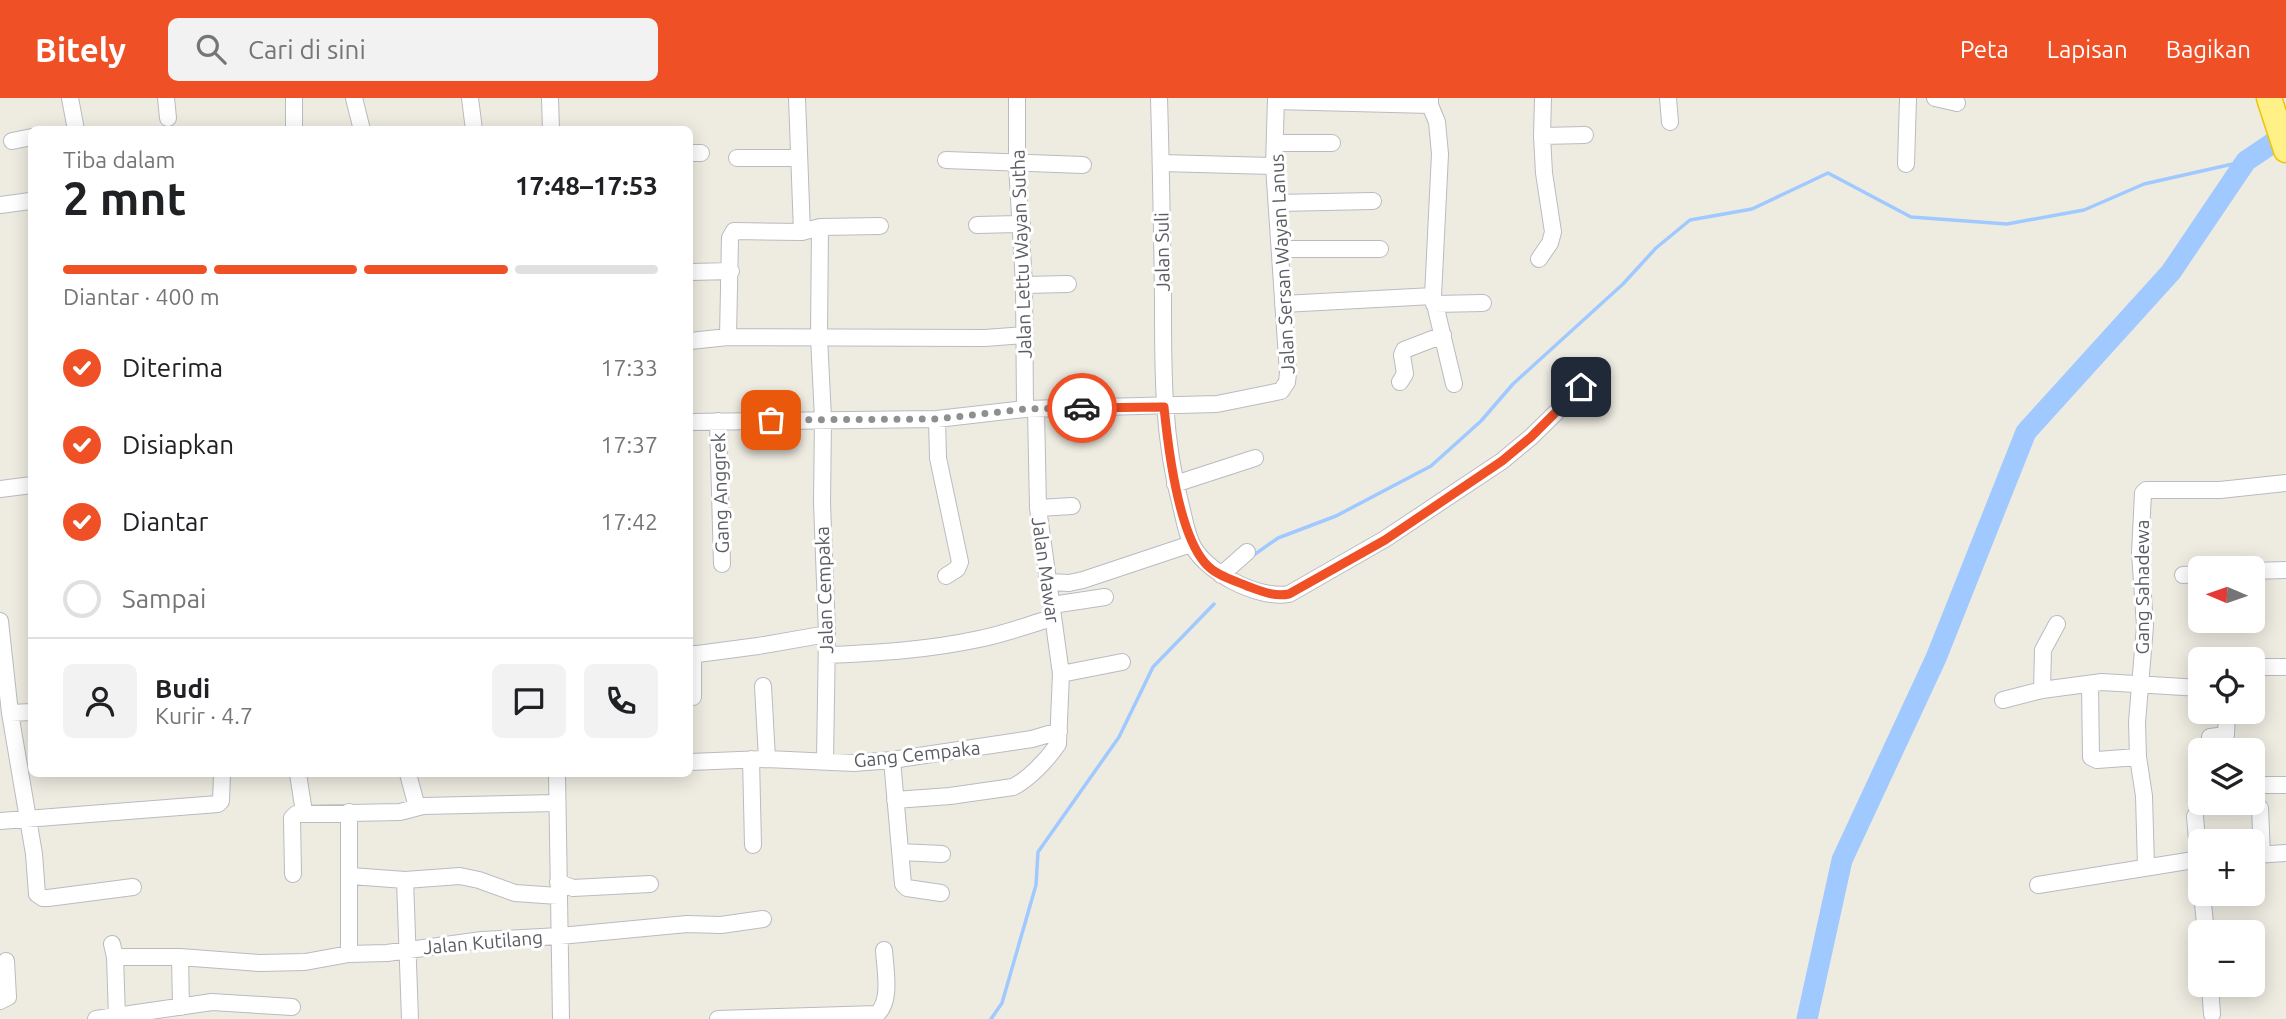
<!DOCTYPE html>
<html lang="id">
<meta charset="utf-8">
<style>
:root{--surface:#fff;--page:#f2f2f2;--text:#202124;--muted:#757577;--line:#e0e0e0;--accent:#ef5026}
body{margin:0;font-family:Ubuntu,sans-serif;background:var(--page);color:var(--text);height:100vh;display:flex;flex-direction:column;font-size:26px;white-space:nowrap}
*{box-sizing:border-box;margin:0}
p{font-size:23px;color:var(--muted)}
.icon{flex:none;width:38px;height:38px;fill:none;stroke:currentColor;stroke-width:2;stroke-linecap:round;stroke-linejoin:round}
.map{position:relative;flex:1;overflow:hidden}
.details{position:absolute;left:28px;top:28px;width:665px;height:651px;display:flex;flex-direction:column;background:var(--surface);border-radius:10px;box-shadow:0 4px 18px #0003}
.details>*{flex:none}
.needle{width:46px;rotate:272deg}
.tools{position:absolute;left:2188px;top:458px;display:grid;gap:14px}
.tools a{display:grid;place-items:center;width:77px;height:77px;border-radius:10px;background:var(--surface);box-shadow:0 4px 18px #0003;font-size:35px}
.pin{position:absolute;display:grid;place-items:center;width:60px;height:60px;color:#fff;margin:-30px;border-radius:14px;box-shadow:0 4px 10px #0006}
.courier{position:absolute;display:grid;place-items:center;width:70px;height:70px;margin:-35px;border:5px solid #ef5026;border-radius:50%;background:#fff;color:#222;box-shadow:0 2px 9px #0007}
.headline em{font-style:normal;font-weight:600}
.headline div{display:flex;flex-direction:column-reverse}
.headline{display:flex;align-items:center;justify-content:space-between;height:119px;padding:0 35px}
h1{font-size:46px;font-weight:600;line-height:52px}
.bar{display:grid;grid-template-columns:repeat(4,1fr);gap:10px 7px;align-content:center;height:84px;padding:0 35px}
.bar i{height:9px;border-radius:5px;background:var(--line)}
.bar .on{background:var(--accent)}
.bar p{grid-column:span 4}
.line{display:flex;align-items:center;gap:18px;padding:0 35px;border-top:2px solid var(--line)}
.line div{flex:1}
.round{display:grid;place-items:center;flex:none;width:74px;height:74px;border-radius:10px;background:var(--page)}
ol{padding:0 35px;list-style:none}
li{display:flex;align-items:center;gap:21px;height:77px}
li p{margin-inline-start:auto}
li .icon{padding:7px;border-radius:50%;background:var(--accent);color:#fff;stroke-width:4}
li:last-child{color:var(--muted)}
li i{width:38px;height:38px;border:4px solid var(--line);border-radius:50%}
header{display:flex;align-items:center;gap:42px;box-sizing:border-box;height:98px;padding:0 35px;background:var(--accent);color:#fff}
header strong{font-size:33px}
nav{display:flex;gap:38px;margin-inline-start:auto;font-size:24px}
.search{width:490px;height:63px;background:var(--page);display:flex;align-items:center;gap:18px;box-sizing:border-box;padding:0 24px;border-radius:10px;color:var(--muted);font-size:26px}
.map>svg:first-child{display:block}
.lines{fill:none;stroke-linecap:round;stroke-linejoin:round}
.stream{stroke:#a0c9ff;stroke-width:3.5}
.river{stroke:#a0c9ff;stroke-width:21}
.minor-casing{stroke:#b9bbc1;stroke-width:18}
.highway-casing{stroke:#efc400;stroke-width:27}
.minor{stroke:#fff;stroke-width:16}
.highway{stroke:#fff087;stroke-width:24}
.done{stroke:#8e8f8f;stroke-width:7;stroke-dasharray:0 12.6}
.route{stroke:#ef5026;stroke-width:9}
.labels{text-anchor:middle;dominant-baseline:central;stroke-width:6;stroke-linejoin:round;paint-order:stroke}
.street-label{font-size:19px;fill:#5a5d63;stroke:#fff}
</style>
<header>
<strong>Bitely</strong>
<div class="search"><svg class="icon" aria-label="search" viewBox="0 0 24 24"><circle cx="10" cy="10" r="6"/><path d="M15 15l6 6"/></svg>Cari di sini</div>
<nav><a>Peta</a><a>Lapisan</a><a>Bagikan</a></nav>
</header>
<div class="map">
<svg width="2286" height="921" viewBox="0 0 2286 921">
<rect width="100%" height="100%" fill="#eeece1"/>
<g class="lines">
<!-- stream -->
<path class="stream" d="M1251,459L1278,440L1336,418L1431,368L1481,323L1513,286L1623,186L1656,150L1690,122L1752,111L1828,75L1911,119L2007,126L2084,112L2144,86L2246,63
M991,921L1002,905L1036,787L1038,754L1119,639L1153,569L1214,506"/>
<!-- river -->
<path class="river" d="M1807,921L1842,762L1936,560L2026,334L2171,174L2246,63L2286,36"/>
<!-- minor casing -->
<g class="minor-casing">
<path id="minor" d="M70,0L76,32
M166,0L168,20
M294,0V32
M354,0L362,32
M470,0L474,32
M550,0L551,32
M797,0L802,134
M1017,0V66L1024,187L1025,311
M1159,0C1161,66 1162,131 1163,197C1163,270 1162,337 1181,408C1184,420 1186,433 1191,444C1202,473 1259,502 1289,496L1385,441L1502,363L1531,339L1579,292L1580,285L1575,279
M1430,0V7L1437,24L1440,56L1433,198L1454,286
M1668,0L1670,24
M1935,0L1957,5
M1276,3L1430,7
M1542,38L1585,37
M12,43L32,39
M1276,45H1332
M690,55H701
M737,60H799
M946,62L1083,67
M1161,65L1274,68
M1906,66L1908,0
M1278,105L1373,103
M0,107L30,103
M977,127L1022,126
M820,129L819,239L823,321L822,405L827,536L825,663
M1280,151H1380
M1539,161L1550,145L1553,134L1544,75L1542,38L1543,0
M690,174L731,173
M1024,187L1068,186
M1283,206L1433,198
M1434,206L1483,205
M728,239L730,140L734,133L802,134L820,129L880,128
M690,243L728,239L985,240L1025,237
M1400,284L1405,276L1402,257L1404,252L1443,237
M937,321L938,360L960,464L957,471L946,478
M718,323L722,466
M690,324L937,321L1025,311L1217,306L1281,293L1287,284L1288,275L1274,68L1276,0
M1175,386L1255,360
M0,391L32,387
M1038,410L1072,408
M2252,473L2286,472
M1221,477L1247,454
M2183,477L2200,476
M1049,484L1069,485L1083,482L1191,446
M1052,507L1105,499
M0,523L10,615L34,756L37,796L43,800H48L133,789
M693,556V599
M690,557L758,548L827,536
M827,557C878,555 928,552 979,541C1004,536 1028,527 1052,520
M2252,569H2286
M1061,576L1122,564
M2090,586L2091,659L2097,662L2138,659
M763,588L767,661
M2042,592L2043,552L2057,526
M2003,602L2042,592L2102,584L2200,590
M10,615L32,614
M2210,639L2226,637L2227,614
M751,661L753,747
M892,662L903,786L907,790L941,795
M690,664L767,661L854,665L892,662L1032,641L1059,633
M298,676L304,714
M408,676L417,709
M557,676L561,921
M2263,687H2286
M895,702L950,698L1013,689C1029,681 1047,662 1058,646L1061,576L1038,410L1036,311
M2244,707H2257L2260,710L2262,757
M2195,718L2200,780
M0,723L218,706L221,703L222,676
M900,754L942,756
M2255,757L2286,755
M2146,769L2144,698L2138,659L2137,624L2145,528L2140,455L2143,395L2146,392H2220L2286,385
M293,776L292,720L296,716L400,714L423,708L557,705
M351,778L405,782L460,778L479,782L515,795L558,798
M405,782L410,921
M558,784L573,790L650,786
M2038,787L2200,761
M2202,796L2206,835
M112,846L115,859L117,919
M349,856V714
M115,859H180L259,865L305,864L349,856L387,855L482,842L560,838L687,826L721,827L763,821
M180,859L181,909
M2210,887L2212,916
M0,903L8,899L6,863
M96,921L212,904L292,909
M718,921L877,916C892,903 885,871 884,852"/>
</g>
<!-- highway casing -->
<g class="highway-casing">
<path id="highway" d="M2269,0L2286,52"/>
</g>
<!-- minor -->
<use href="#minor" class="minor"/>
<!-- highway -->
<use href="#highway" class="highway"/>
</g>
<g class="lines">
<!-- done -->
<path class="done" d="M771,322L937,321L1025,311L1082,310"/>
<!-- route -->
<path class="route" d="M1082,310L1164,309C1168,349 1178,434 1205,465C1215,477 1233,482 1247,488C1261,493 1274,499 1289,496L1385,442L1502,363L1531,339L1581,289"/>
</g>
<g class="labels">
<!-- street labels -->
<g class="street-label">
<text transform="translate(1162 154) rotate(-91)">Jalan Suli</text>
<text transform="translate(1021 156) rotate(-92)">Jalan Lettu Wayan Sutha</text>
<text transform="translate(1282 166) rotate(-93)">Jalan Sersan Wayan Lanus</text>
<text transform="translate(720 395) rotate(-92)">Gang Anggrek</text>
<text transform="translate(1046 472) rotate(82)">Jalan Mawar</text>
<text transform="translate(2142 489) rotate(-90)">Gang Sahadewa</text>
<text transform="translate(824 492) rotate(-92)">Jalan Cempaka</text>
<text transform="translate(917 656) rotate(-6)">Gang Cempaka</text>
<text transform="translate(483 844) rotate(-5)">Jalan Kutilang</text>
</g>
</g>
</svg>
<div class="tools">
<a><svg class="needle" viewBox="-14 -14 28 28"><path d="M0-13l5 13h-10z" fill="#e53935"/><path d="M0 13l5-13h-10z" fill="#757577"/></svg></a>
<a><svg class="icon" aria-label="locate" viewBox="0 0 24 24"><circle cx="12" cy="12" r="6"/><path d="M12 2v4M12 18v4M2 12h4M18 12h4"/></svg></a>
<a><svg class="icon" aria-label="layers" viewBox="0 0 24 24"><path d="M12 4l9 5-9 5-9-5zM3 14l9 5 9-5"/></svg></a>
<a>+</a>
<a>−</a>
</div>
<div class="pin" style="left:771px;top:322px;background:#ea580c"><svg class="icon" aria-label="bag" viewBox="0 0 24 24"><path d="M5 8h14l-1 12H6zM9 8a3 3 0 0 1 6 0"/></svg></div>
<div class="pin" style="left:1581px;top:289px;background:#1f2937"><svg class="icon" aria-label="home" viewBox="0 0 24 24"><path d="M3 11l9-7 9 7M6 9v11h12V9"/></svg></div>
<div class="courier" style="left:1082px;top:310px"><svg class="icon" aria-label="car" viewBox="0 0 24 24"><path d="M5 17H2v-5l4-1 3-4h7l3 4 3 1v5h-3M9 17h6M6 11h13"/><circle cx="7" cy="17" r="2"/><circle cx="17" cy="17" r="2"/></svg></div>
<section class="details">
<div class="headline"><div><h1>2 mnt</h1><p>Tiba dalam</p></div><em>17:48–17:53</em></div>
<div class="bar"><i class="on"></i><i class="on"></i><i class="on"></i><i></i><p>Diantar · 400 m</p></div>
<ol>
<li><svg class="icon" aria-label="check" viewBox="0 0 24 24"><path d="M5 12l5 5 9-10"/></svg>Diterima<p>17:33</p></li>
<li><svg class="icon" aria-label="check" viewBox="0 0 24 24"><path d="M5 12l5 5 9-10"/></svg>Disiapkan<p>17:37</p></li>
<li><svg class="icon" aria-label="check" viewBox="0 0 24 24"><path d="M5 12l5 5 9-10"/></svg>Diantar<p>17:42</p></li>
<li><i></i>Sampai</li>
</ol>
<div class="line" style="height:126px"><a class="round"><svg class="icon" aria-label="person" viewBox="0 0 24 24"><circle cx="12" cy="8" r="4"/><path d="M4 21q1-7 8-7t8 7"/></svg></a><div><b>Budi</b><p>Kurir · 4.7</p></div><a class="round"><svg class="icon" aria-label="chat" viewBox="0 0 24 24"><path d="M4 5h16v11H9l-5 4z"/></svg></a><a class="round"><svg class="icon" aria-label="phone" viewBox="0 0 24 24"><path d="M5 4h4l2 5-3 2q2 4 5 5l2-3 5 2v4C11 20 4 13 5 4z"/></svg></a></div>
</section>
</div>
